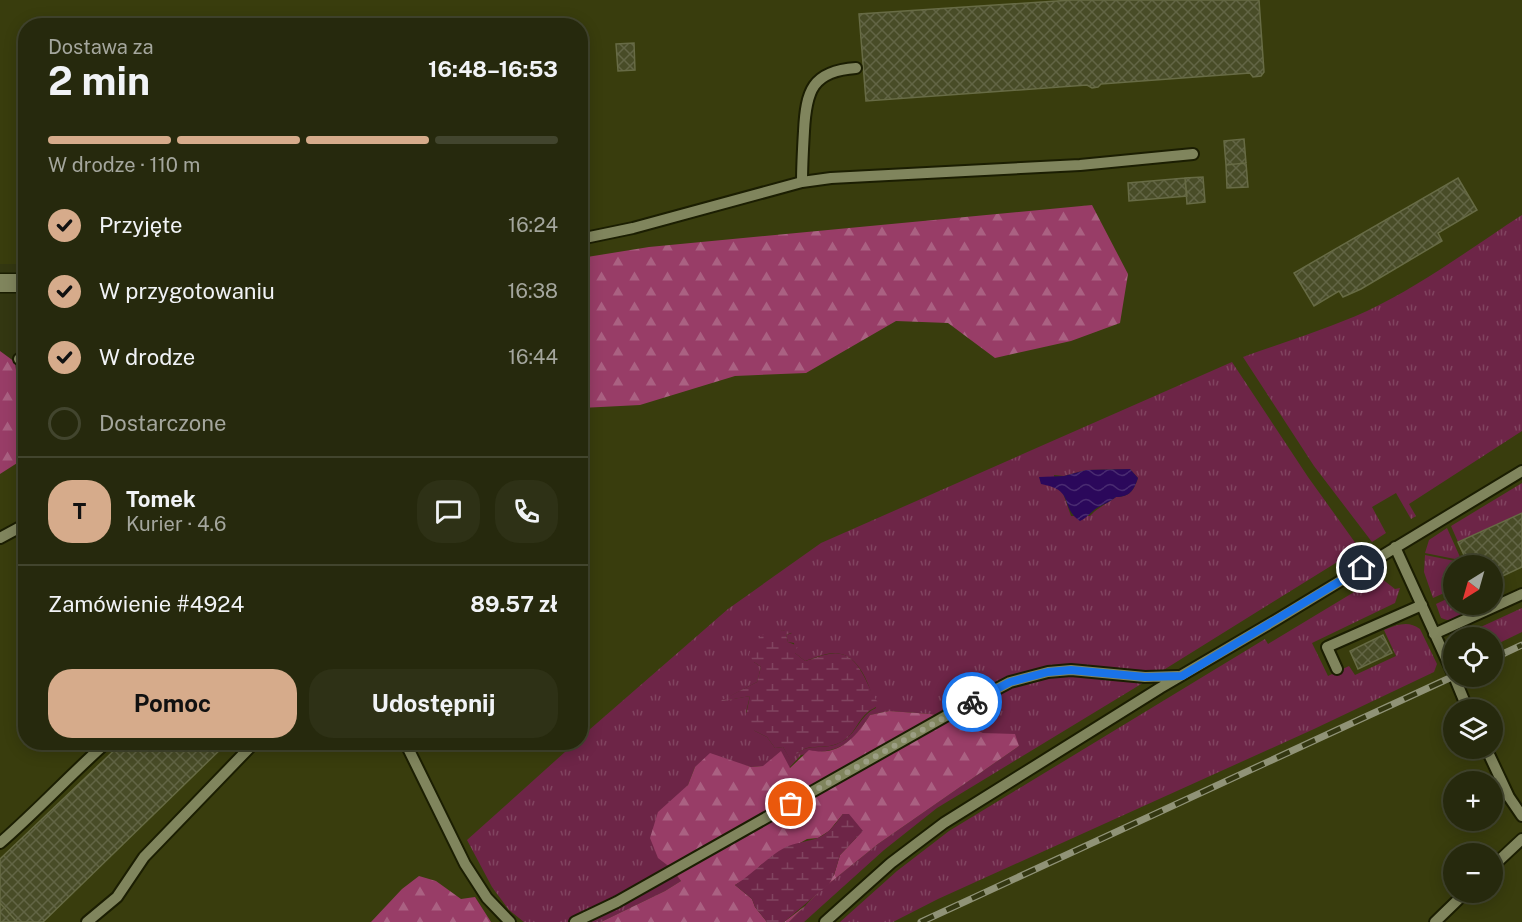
<!DOCTYPE html>
<html lang="pl">
<meta charset="utf-8">
<style>
:root{--surface:#26290d;--page:#2e3116;--text:#f1f3f6;--muted:#a4a69d;--line:#42452e;--accent:#d6ab8b}
body{margin:0;font-family:"Public Sans",sans-serif;background:var(--page);color:var(--text);height:100vh;display:flex;flex-direction:column;font-size:22px;white-space:nowrap}
*{box-sizing:border-box;margin:0}
p{font-size:20px;color:var(--muted)}
.icon{flex:none;width:33px;height:33px;fill:none;stroke:currentColor;stroke-width:2;stroke-linecap:round;stroke-linejoin:round}
.map{position:relative;flex:1;overflow:hidden}
.side{position:absolute;left:18px;top:18px;width:570px;height:732px;display:flex;flex-direction:column;background:var(--surface);border-radius:24px;box-shadow:0 3px 15px #0003,0 0 0 2px var(--line)}
.side>*{flex:none}
.needle{width:39px;rotate:217deg}
.controls{position:absolute;left:1443px;top:555px;display:grid;gap:12px}
.controls a{display:grid;place-items:center;width:60px;height:60px;border-radius:50%;background:var(--surface);box-shadow:0 3px 15px #0003,0 0 0 2px var(--line);font-size:30px}
.pin{position:absolute;display:grid;place-items:center;width:51px;height:51px;color:#fff;margin:-26px;border:3px solid #fff;border-radius:50%;box-shadow:0 2px 6px #0007}
.courier{position:absolute;display:grid;place-items:center;width:60px;height:60px;margin:-30px;border:4px solid #1a73e8;border-radius:50%;background:#fff;color:#222;box-shadow:0 2px 8px #0007}
.head em{font-style:normal;font-weight:700}
.head div{display:flex;flex-direction:column-reverse}
.head{display:flex;align-items:center;justify-content:space-between;height:102px;padding:0 30px}
h1{font-size:39px;font-weight:700;line-height:45px}
.bar{display:grid;grid-template-columns:repeat(4,1fr);gap:9px 6px;align-content:center;height:72px;padding:0 30px}
.bar i{height:8px;border-radius:4px;background:var(--line)}
.bar .selected{background:var(--accent)}
.bar p{grid-column:span 4}
.line{display:flex;align-items:center;gap:15px;padding:0 30px;border-top:2px solid var(--line)}
.line div{flex:1}
.round{display:grid;place-items:center;flex:none;width:63px;height:63px;border-radius:24px;background:var(--page)}
ol{padding:0 30px;list-style:none}
li{display:flex;align-items:center;gap:18px;height:66px}
li p{margin-inline-start:auto}
li .icon{padding:6px;border-radius:50%;background:var(--accent);color:#111;stroke-width:4}
li:last-child{color:var(--muted)}
li i{width:33px;height:33px;border:3px solid var(--line);border-radius:50%}
.action{display:flex;gap:12px;margin-top:auto;padding:12px 30px}
.action a{flex:1;height:69px;border-radius:24px;background:var(--accent);color:#111;font-size:24px;font-weight:700;line-height:69px;text-align:center}
.action a+a{background:var(--page);color:var(--text)}
.map>svg:first-child{display:block}
.built{fill:#393d0d;fill-rule:evenodd}
.grass{fill:url(#grass-tufts);fill-rule:evenodd}
.forest{fill:url(#forest-firs)}
.wetland{fill:url(#wetland-marsh)}
.water{fill:url(#water-waves)}
.building{fill:url(#building-cross-hatch);stroke:#676b45;stroke-width:1.5}
.lines{fill:none;stroke-linecap:round;stroke-linejoin:round}
.lane-casing{stroke:#1b1e02;stroke-width:14}
.street-casing{stroke:#1b1e02;stroke-width:21}
.lane{stroke:#80855d;stroke-width:10}
.street{stroke:#80855d;stroke-width:18}
.rail-casing{stroke:#909377;stroke-width:7}
.rail{stroke:#333711;stroke-width:4.5;stroke-dasharray:14;stroke-linecap:butt}
.done{stroke:#9b9e83;stroke-width:6;stroke-dasharray:0 10.8}
.route{stroke:#1a73e8;stroke-width:8}
</style>
<div class="map">
<svg width="1522" height="922" viewBox="0 0 1522 922">
<defs>
<pattern id="grass-tufts" width="24" height="20" patternUnits="userSpaceOnUse" patternTransform="scale(1.5)"><rect width="24" height="20" fill="#6d2547"/><path d="M3 7l-1-3M5 7V3M7 7l1-3M15 17l-1-3M17 17v-4M19 17l1-3" fill="none" stroke="#814460"/></pattern>
<pattern id="forest-firs" width="22" height="20" patternUnits="userSpaceOnUse" patternTransform="scale(1.5)"><rect width="22" height="20" fill="#983d67"/><path d="M5 1l3.5 6h-7zM16 11l3.5 6h-7z" fill="#aa6182"/></pattern>
<pattern id="wetland-marsh" width="20" height="14" patternUnits="userSpaceOnUse" patternTransform="scale(1.5)"><rect width="20" height="14" fill="#6d2547"/><path d="M1 5h8M5 5V1M11 12h8M15 12V8" fill="none" stroke="#814460"/></pattern>
<pattern id="water-waves" width="16" height="10" patternUnits="userSpaceOnUse" patternTransform="scale(1.5)"><rect width="16" height="10" fill="#2b085b"/><path d="M0 5q4-4 8 0t8 0" fill="none" stroke="#492b71"/></pattern>
<pattern id="building-cross-hatch" width="8" height="8" patternUnits="userSpaceOnUse" patternTransform="scale(1.5)"><rect width="8" height="8" fill="#484c27"/><path d="M0 0l8 8M0 8l8-8" fill="none" stroke="#626545"/></pattern>
</defs>
<rect width="100%" height="100%" fill="#333711"/>
<!-- built -->
<path class="built" d="M0,0H1522V922H0V411L25,444L26,742H580V26H26L25,264H0ZM1454,566H1492V604H1454ZM1454,638H1492V676H1454ZM1454,710H1492V748H1454ZM1454,782H1492V820H1454ZM1454,854H1492V892H1454Z"/>
<!-- grass -->
<path class="grass" d="M1522,215V431L1409,504L1416,516L1411,519L1396,493L1372,507L1386,533L1372,542L1314,466L1243,357C1284,342 1327,329 1367,311C1422,285 1471,248 1522,215Z
M1232,362L1308,477L1359,548L1347,556L1133,689L937,808L884,850L804,922H789L822,889L878,844L1019,746L994,734L983,733L965,723L931,714L889,711L870,715C848,749 841,749 801,755L789,768L763,766L751,767L732,762L695,767L688,785L680,794L671,868L681,881L665,891L601,922H524L509,910L492,887L467,840L575,743L580,742L581,737L728,609L821,543ZM1130,469L1138,478C1134,490 1130,497 1116,497C1107,504 1098,507 1090,516H1071L1063,493L1055,486L1054,475L1064,476L1086,470ZM782,630L792,633L786,635L788,642L794,643L795,653L805,661C814,658 823,654 833,653C860,652 870,687 876,708C860,715 857,733 843,741C821,754 808,738 791,760L783,747L775,748L767,737L755,731L746,712L750,696L721,701L757,682L761,667L754,662Z
M1522,483V513L1458,542L1451,526Z
M1447,528L1460,557L1455,559L1425,553L1429,540Z
M1425,555L1455,561L1457,565L1454,566L1453,589L1433,598L1424,572Z
M1382,579L1395,589L1400,588L1395,603L1312,643L1328,676L1349,666L1355,675L1396,656L1384,630C1397,625 1408,620 1420,629L1437,664L1434,672L1314,729L938,899L893,922H840L897,871L949,831L1265,639L1268,644L1374,580Z
M1453,596L1454,604L1467,605V613L1450,621L1441,618L1436,604Z
M1522,608V632L1493,646L1492,638L1459,637Z"/>
<!-- forest -->
<path class="forest" d="M1092,205L1128,274L1120,323L1071,341L995,358L948,323L896,321L806,373L735,376L640,405L581,408V258L649,247Z
M0,351L15,362L26,447L25,458L0,474Z
M889,711L931,714L965,723L983,733L1015,734L1019,746L878,844L821,890L789,922H784L805,906L834,875L840,855L858,836L843,814L829,831L818,838L807,839L761,865L751,876L735,885L752,899L755,907L767,922H601L665,891L681,881L671,868L658,858L650,838L658,812L688,785L695,767L710,753L751,767L763,766L781,751L790,768L809,750C839,757 855,738 870,715Z
M419,876L436,881L461,899L475,897L491,922H371L402,889Z"/>
<!-- wetland -->
<path class="wetland" d="M782,630L793,632L786,635L788,642L798,646L795,653L805,661C813,659 821,655 829,654C860,648 865,686 879,704C876,708 871,709 868,712C857,721 855,734 843,741C821,754 808,737 791,761L783,747L775,748L767,737L755,731L745,719L750,696L718,702L757,682L761,667L754,662L749,655L752,645L766,632L773,634Z
M843,814H849L863,831L840,855L834,875L829,884L784,922H767L755,907L752,899L735,885C753,874 766,858 784,848C795,842 809,842 820,837C830,832 836,823 843,814Z"/>
<!-- water -->
<path class="water" d="M1130,469L1138,478C1134,490 1130,497 1116,497C1110,502 1104,504 1097,508C1091,512 1087,518 1080,521C1059,507 1076,490 1041,484L1039,477L1064,476L1086,470Z"/>
<!-- building -->
<path class="building" d="M1072,0H1259L1264,72L1261,76L1253,77L1250,73L1101,84L1098,87L1092,88L1087,85L866,101L859,14Z
M634,43L635,70L618,71L616,44Z
M1244,139L1246,163L1226,165L1224,141Z
M1246,163L1248,187L1227,188L1226,165Z
M1203,177L1205,202L1187,204L1185,178Z
M1185,178L1187,196L1129,201L1128,183Z
M1458,178L1477,210L1438,233L1442,241L1361,289L1343,297L1339,291L1314,306L1294,273Z
M26,415V432L18,419Z
M1522,513V567L1492,581V566H1469L1458,542Z
M1383,635L1392,653L1358,669L1350,651Z
M123,742H228L43,922H17L0,903V859Z
M0,903L17,922H0Z"/>
<g class="lines">
<!-- lane casing -->
<g class="lane-casing">
<path id="lane" d="M802,182C802,165 803,148 804,131C806,91 812,71 856,68
M580,239L633,228L802,182L831,178L1080,165L1193,154
M19,359L26,358
M0,538L26,524
M1395,547L1454,676
M1434,634L1522,594
M1337,669L1327,647L1422,605
M1454,676L1468,710
M405,742L465,864L487,898L510,922
M1486,748L1509,797L1522,816
M0,843C37,811 70,775 107,742
M1492,867L1522,839
M87,922L117,897L144,857L255,742
M575,922L617,902L953,712L1010,682L1048,672L1071,670L1145,677L1178,676
M825,922L891,863L944,823L1160,688L1276,620L1522,471
M1435,922L1466,892"/>
</g>
<!-- street casing -->
<g class="street-casing">
<path id="street" d="M0,283H26"/>
</g>
<!-- lane -->
<use href="#lane" class="lane"/>
<!-- street -->
<use href="#street" class="street"/>
<!-- rail casing -->
<g class="rail-casing">
<path id="rail" d="M1492,659L1522,645
M921,922L1454,676"/>
</g>
<!-- rail -->
<use href="#rail" class="rail"/>
</g>
<g class="lines">
<!-- done -->
<path class="done" d="M791,804L972,702"/>
<!-- route -->
<path class="route" d="M972,702L1010,682L1048,672L1071,670L1145,677L1182,676L1362,568"/>
</g>
</svg>
<div class="controls">
<a><svg class="needle" viewBox="-14 -14 28 28"><path d="M0-13l5 13h-10z" fill="#e53935"/><path d="M0 13l5-13h-10z" fill="#a4a69d"/></svg></a>
<a><svg class="icon" aria-label="locate" viewBox="0 0 24 24"><circle cx="12" cy="12" r="6"/><path d="M12 2v4M12 18v4M2 12h4M18 12h4"/></svg></a>
<a><svg class="icon" aria-label="layers" viewBox="0 0 24 24"><path d="M12 4l9 5-9 5-9-5zM3 14l9 5 9-5"/></svg></a>
<a>+</a>
<a>−</a>
</div>
<div class="pin" style="left:791px;top:804px;background:#ea580c"><svg class="icon" aria-label="bag" viewBox="0 0 24 24"><path d="M5 8h14l-1 12H6zM9 8a3 3 0 0 1 6 0"/></svg></div>
<div class="pin" style="left:1362px;top:568px;background:#1f2937"><svg class="icon" aria-label="home" viewBox="0 0 24 24"><path d="M3 11l9-7 9 7M6 9v11h12V9"/></svg></div>
<div class="courier" style="left:972px;top:702px"><svg class="icon" aria-label="bike" viewBox="0 0 24 24"><circle cx="6" cy="16" r="4"/><circle cx="18" cy="16" r="4"/><path d="M6 16l4-8h5l3 8M10 8l3 8H6M13 5h3"/></svg></div>
<section class="side">
<div class="head"><div><h1>2 min</h1><p>Dostawa za</p></div><em>16:48–16:53</em></div>
<div class="bar"><i class="selected"></i><i class="selected"></i><i class="selected"></i><i></i><p>W drodze · 110 m</p></div>
<ol>
<li><svg class="icon" aria-label="check" viewBox="0 0 24 24"><path d="M5 12l5 5 9-10"/></svg>Przyjęte<p>16:24</p></li>
<li><svg class="icon" aria-label="check" viewBox="0 0 24 24"><path d="M5 12l5 5 9-10"/></svg>W przygotowaniu<p>16:38</p></li>
<li><svg class="icon" aria-label="check" viewBox="0 0 24 24"><path d="M5 12l5 5 9-10"/></svg>W drodze<p>16:44</p></li>
<li><i></i>Dostarczone</li>
</ol>
<div class="line" style="height:108px"><b class="round" style="background:var(--accent);color:#111">T</b><div><b>Tomek</b><p>Kurier · 4.6</p></div><a class="round"><svg class="icon" aria-label="chat" viewBox="0 0 24 24"><path d="M4 5h16v11H9l-5 4z"/></svg></a><a class="round"><svg class="icon" aria-label="phone" viewBox="0 0 24 24"><path d="M5 4h4l2 5-3 2q2 4 5 5l2-3 5 2v4C11 20 4 13 5 4z"/></svg></a></div>
<div class="line" style="height:78px"><div>Zamówienie #4924</div><b>89.57 zł</b></div>
<div class="action"><a>Pomoc</a><a>Udostępnij</a></div>
</section>
</div>
